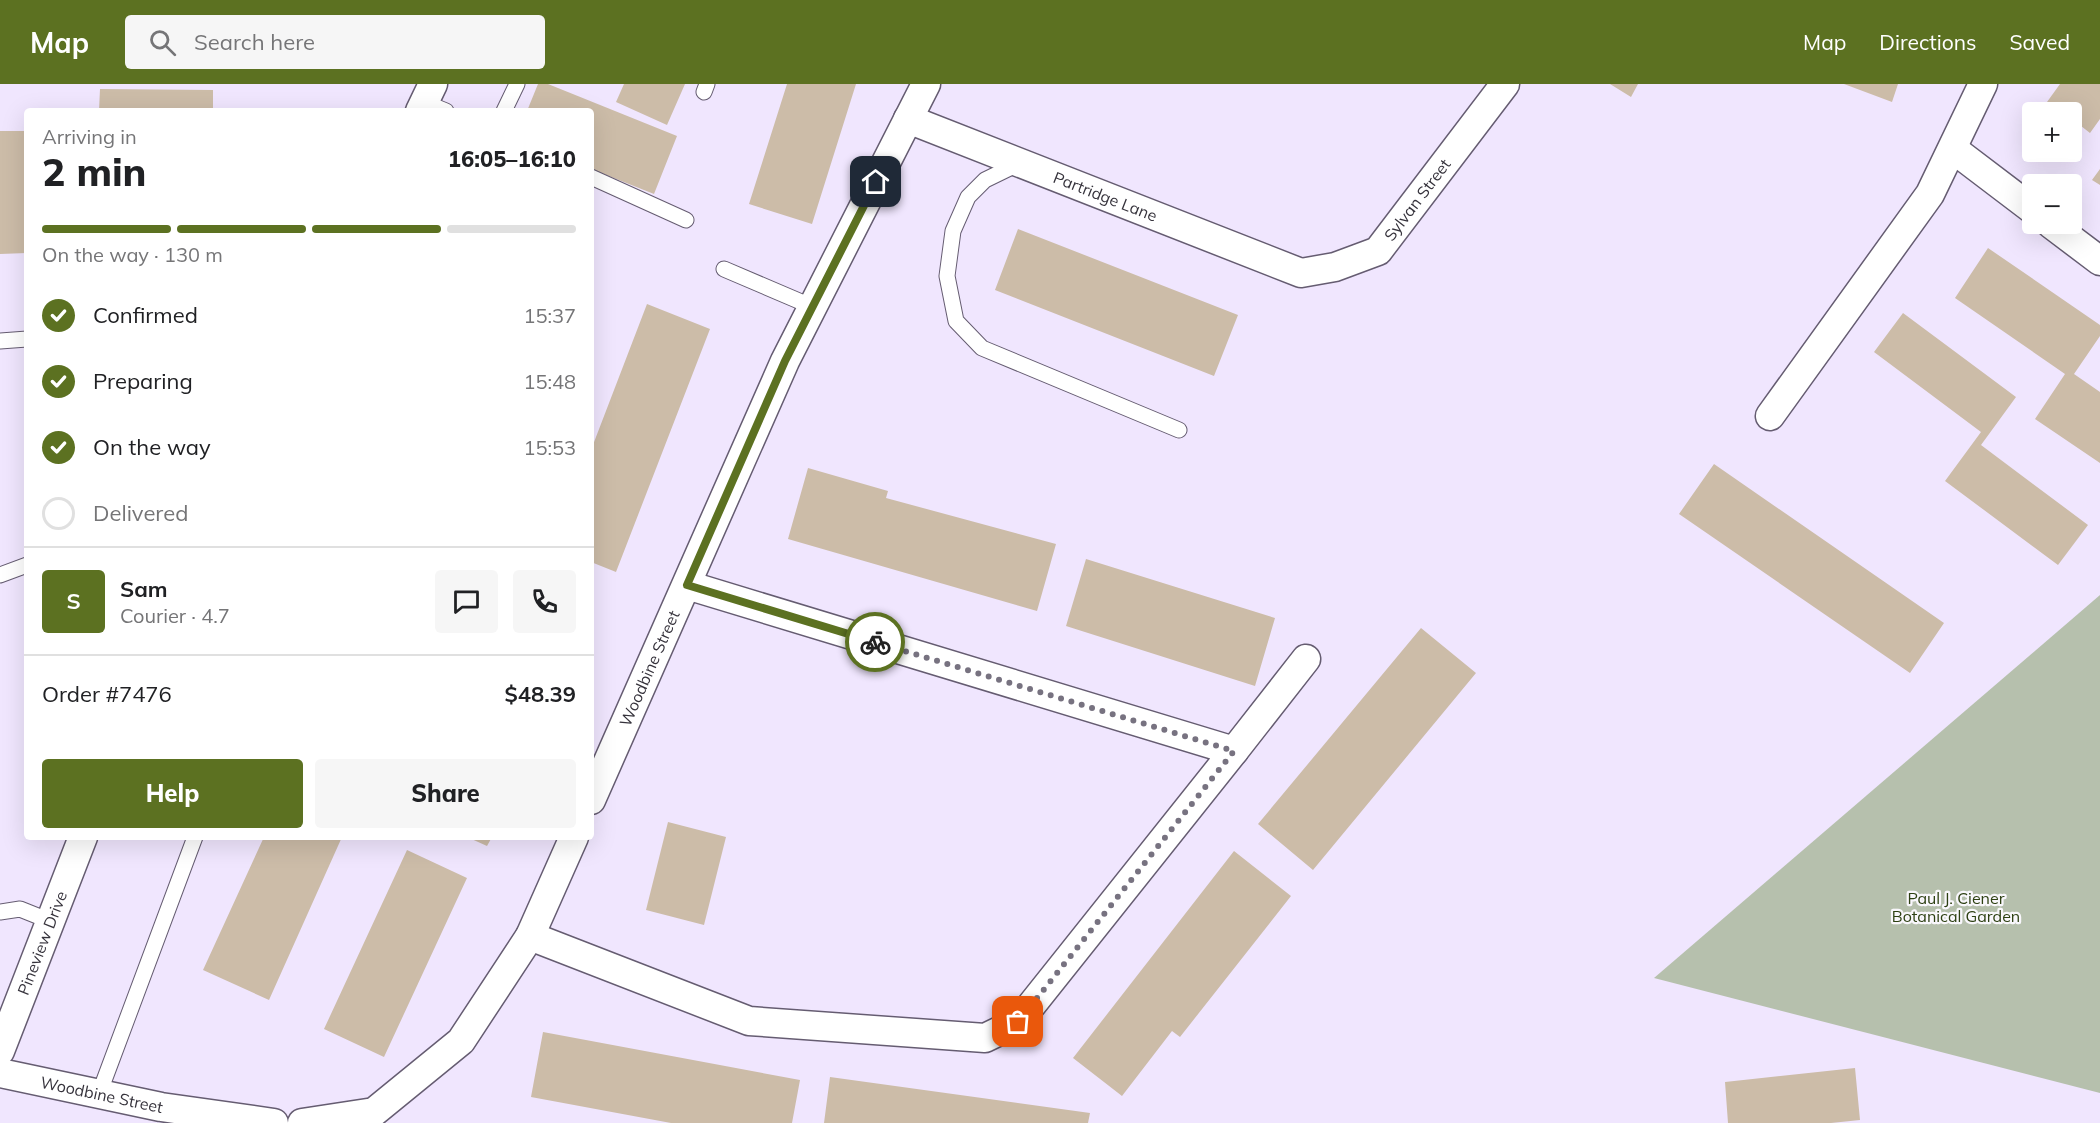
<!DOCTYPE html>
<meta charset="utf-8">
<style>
:root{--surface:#fff;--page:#f6f6f6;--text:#202124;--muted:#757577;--line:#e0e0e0;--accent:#5c7121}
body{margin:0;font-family:Mulish,sans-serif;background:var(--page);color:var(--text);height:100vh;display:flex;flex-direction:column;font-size:22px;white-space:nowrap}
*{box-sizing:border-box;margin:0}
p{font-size:20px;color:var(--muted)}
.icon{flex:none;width:33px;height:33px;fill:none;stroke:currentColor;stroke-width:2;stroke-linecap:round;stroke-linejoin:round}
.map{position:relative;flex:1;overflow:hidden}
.details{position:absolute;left:24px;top:24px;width:570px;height:732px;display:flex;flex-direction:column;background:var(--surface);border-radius:6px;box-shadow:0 6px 24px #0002}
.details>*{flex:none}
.controls{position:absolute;left:2022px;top:18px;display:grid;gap:12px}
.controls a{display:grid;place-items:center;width:60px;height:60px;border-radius:6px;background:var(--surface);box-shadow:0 6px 24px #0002;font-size:30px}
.pin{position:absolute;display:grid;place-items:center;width:51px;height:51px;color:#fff;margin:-26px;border-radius:12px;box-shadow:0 3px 9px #0006}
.courier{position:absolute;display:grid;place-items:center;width:60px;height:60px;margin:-30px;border:4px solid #5c7121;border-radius:50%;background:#fff;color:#222;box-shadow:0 2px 8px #0007}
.overview em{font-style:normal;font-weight:800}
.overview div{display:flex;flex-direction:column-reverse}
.overview{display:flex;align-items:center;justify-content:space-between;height:102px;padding:0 18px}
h1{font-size:39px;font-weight:800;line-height:45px}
.bar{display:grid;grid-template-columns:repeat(4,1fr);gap:9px 6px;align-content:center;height:72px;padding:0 18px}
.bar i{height:8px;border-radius:4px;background:var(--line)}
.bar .on{background:var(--accent)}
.bar p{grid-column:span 4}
.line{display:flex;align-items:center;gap:15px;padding:0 18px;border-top:2px solid var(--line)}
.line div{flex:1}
.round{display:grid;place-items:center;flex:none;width:63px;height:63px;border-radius:6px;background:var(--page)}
ol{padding:0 18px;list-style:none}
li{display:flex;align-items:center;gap:18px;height:66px}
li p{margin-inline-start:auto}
li .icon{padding:6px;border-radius:50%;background:var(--accent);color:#fff;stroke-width:4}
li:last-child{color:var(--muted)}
li i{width:33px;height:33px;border:3px solid var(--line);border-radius:50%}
.button{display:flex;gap:12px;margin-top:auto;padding:12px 18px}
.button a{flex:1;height:69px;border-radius:6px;background:var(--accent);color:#fff;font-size:24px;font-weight:800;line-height:69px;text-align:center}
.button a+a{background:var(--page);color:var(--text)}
header{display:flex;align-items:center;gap:36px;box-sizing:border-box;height:84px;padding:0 30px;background:var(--accent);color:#fff}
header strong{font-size:28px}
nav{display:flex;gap:33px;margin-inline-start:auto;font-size:21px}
.search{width:420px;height:54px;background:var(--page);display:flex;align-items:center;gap:15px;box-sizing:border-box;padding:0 21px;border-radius:6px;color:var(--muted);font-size:22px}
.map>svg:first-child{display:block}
.green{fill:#b6c0ad}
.building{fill:#ccbca8}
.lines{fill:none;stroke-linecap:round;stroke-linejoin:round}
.service-casing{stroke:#655c71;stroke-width:17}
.minor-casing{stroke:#655c71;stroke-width:31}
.service{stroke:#fff;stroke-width:15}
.minor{stroke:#fff;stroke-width:28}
.done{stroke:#777280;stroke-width:6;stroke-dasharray:0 10.8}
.route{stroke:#5c7121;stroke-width:8}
.labels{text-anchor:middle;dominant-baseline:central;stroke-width:4.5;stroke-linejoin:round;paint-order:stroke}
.street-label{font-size:16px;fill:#36333c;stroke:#f9f7fc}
.park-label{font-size:16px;fill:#2d4012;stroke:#f9f7fc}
</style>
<header>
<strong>Map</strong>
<div class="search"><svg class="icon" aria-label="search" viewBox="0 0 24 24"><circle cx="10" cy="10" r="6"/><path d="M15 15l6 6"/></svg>Search here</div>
<nav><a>Map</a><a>Directions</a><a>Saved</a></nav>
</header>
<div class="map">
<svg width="2100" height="1039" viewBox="0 0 2100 1039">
<rect width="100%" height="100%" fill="#f0e6fe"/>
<!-- green -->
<path class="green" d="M2100,511V1009L1654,894Z"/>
<!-- building -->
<path class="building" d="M538,0H548L677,52L654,110L591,85V27H527Z
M624,0H685L667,41L616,18Z
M787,0H856L812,140L749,120Z
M1610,0H1638L1631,13Z
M1844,0H1898L1892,18Z
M2060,0H2100V35L2090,49L2072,35V28H2062L2047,18Z
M100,5L213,6V27H99Z
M0,47H27V169L0,170Z
M2100,85V101L2092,96Z
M1018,145L1238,231L1214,292L995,206Z
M1988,164L2100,241V252L2074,290L2100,308V379L2035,335L2065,290L1955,214Z
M647,220L710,245L616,488L591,478V366Z
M1903,229L2016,313L1981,361L2088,441L2058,481L1945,397L1981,348L1874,268Z
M1714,380L1944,539L1910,589L1679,430Z
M808,384L888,407L886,414L1056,460L1037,527L788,455Z
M1086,475L1275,534L1255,602L1066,542Z
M1421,544L1476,589L1313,786L1258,740Z
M668,738L726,753L704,841L646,826Z
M264,753H342L269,916L203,886Z
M467,753H492L487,762Z
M407,766L467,794L384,973L324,945Z
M1234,767L1291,812L1180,953L1172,947L1122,1012L1073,974Z
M543,948L800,996L792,1039H671L531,1013Z
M1855,984L1860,1036L1831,1039H1728L1725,998Z
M830,993L1090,1029L1088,1039H824Z"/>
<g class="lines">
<!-- service casing -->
<g class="service-casing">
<path id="service" d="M704,8L707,0
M424,18L446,27
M504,27L517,0
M1020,79L985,96L968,113L953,147L947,192L956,237L982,264L1179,346
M591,93L686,136
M724,185L813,223
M0,257L27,255
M0,491L27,481
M0,828L20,825L50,837
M99,1010L195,753"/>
</g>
<!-- minor casing -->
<g class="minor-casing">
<g id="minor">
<path d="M420,27L433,0"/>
<path id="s1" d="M908,35L1301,189L1335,183L1378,167L1505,0"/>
<path d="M1953,65L2032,125"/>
<path d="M2051,140L2100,177"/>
<path d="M1770,332L1930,110L1983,0"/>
<path d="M1234,667L1306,575"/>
<path id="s2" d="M591,716L785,277L926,0"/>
<path d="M530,852L749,937L985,954L1018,938L1234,667L687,501"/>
<path id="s3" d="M0,967L83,753"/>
<path id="s4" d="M0,989L161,1023L274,1039"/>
<path d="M302,1039L374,1028L461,957L530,852L574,753"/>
</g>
</g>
<!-- service -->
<use href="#service" class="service"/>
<!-- minor -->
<use href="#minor" class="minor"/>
</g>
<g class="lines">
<!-- done -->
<path class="done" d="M875,558L1234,667L1018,938"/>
<!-- route -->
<path class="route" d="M875,558L687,501L785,277L876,98"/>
</g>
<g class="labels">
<!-- street labels -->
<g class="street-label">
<text stroke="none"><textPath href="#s1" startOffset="212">Partridge Lane</textPath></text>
<text stroke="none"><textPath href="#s1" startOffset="567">Sylvan Street</textPath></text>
<text stroke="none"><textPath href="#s2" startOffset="144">Woodbine Street</textPath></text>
<text stroke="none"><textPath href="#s3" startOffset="116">Pineview Drive</textPath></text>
<text stroke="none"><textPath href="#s4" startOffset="104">Woodbine Street</textPath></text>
</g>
<!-- park labels -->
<g class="park-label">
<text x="1956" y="814">Paul J. Ciener<tspan x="1956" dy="18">Botanical Garden</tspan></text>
</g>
</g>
</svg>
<div class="controls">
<a>+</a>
<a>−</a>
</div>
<div class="pin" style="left:1018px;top:938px;background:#ea580c"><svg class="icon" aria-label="bag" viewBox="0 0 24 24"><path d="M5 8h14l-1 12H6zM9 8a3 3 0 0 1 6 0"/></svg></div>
<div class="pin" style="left:876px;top:98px;background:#1f2937"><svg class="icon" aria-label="home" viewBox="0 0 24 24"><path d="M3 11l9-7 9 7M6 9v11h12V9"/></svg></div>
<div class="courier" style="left:875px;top:558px"><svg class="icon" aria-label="bike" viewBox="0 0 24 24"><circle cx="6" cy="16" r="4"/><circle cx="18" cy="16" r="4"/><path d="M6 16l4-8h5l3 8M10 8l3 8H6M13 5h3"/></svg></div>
<section class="details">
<div class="overview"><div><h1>2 min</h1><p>Arriving in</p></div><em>16:05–16:10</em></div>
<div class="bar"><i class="on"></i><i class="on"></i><i class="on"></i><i></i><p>On the way · 130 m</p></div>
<ol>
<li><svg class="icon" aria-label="check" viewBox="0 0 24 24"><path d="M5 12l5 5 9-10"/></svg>Confirmed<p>15:37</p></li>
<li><svg class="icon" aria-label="check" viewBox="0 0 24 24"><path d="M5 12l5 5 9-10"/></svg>Preparing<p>15:48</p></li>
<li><svg class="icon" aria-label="check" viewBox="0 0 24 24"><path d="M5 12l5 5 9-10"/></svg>On the way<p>15:53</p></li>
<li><i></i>Delivered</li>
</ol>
<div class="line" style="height:108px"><b class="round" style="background:var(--accent);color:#fff">S</b><div><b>Sam</b><p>Courier · 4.7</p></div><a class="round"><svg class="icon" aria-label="chat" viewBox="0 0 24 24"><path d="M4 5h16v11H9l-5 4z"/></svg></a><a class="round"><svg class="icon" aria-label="phone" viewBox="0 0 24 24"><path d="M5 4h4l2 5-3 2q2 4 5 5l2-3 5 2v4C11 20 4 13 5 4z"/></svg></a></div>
<div class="line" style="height:78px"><div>Order #7476</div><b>$48.39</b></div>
<div class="button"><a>Help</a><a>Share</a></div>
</section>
</div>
